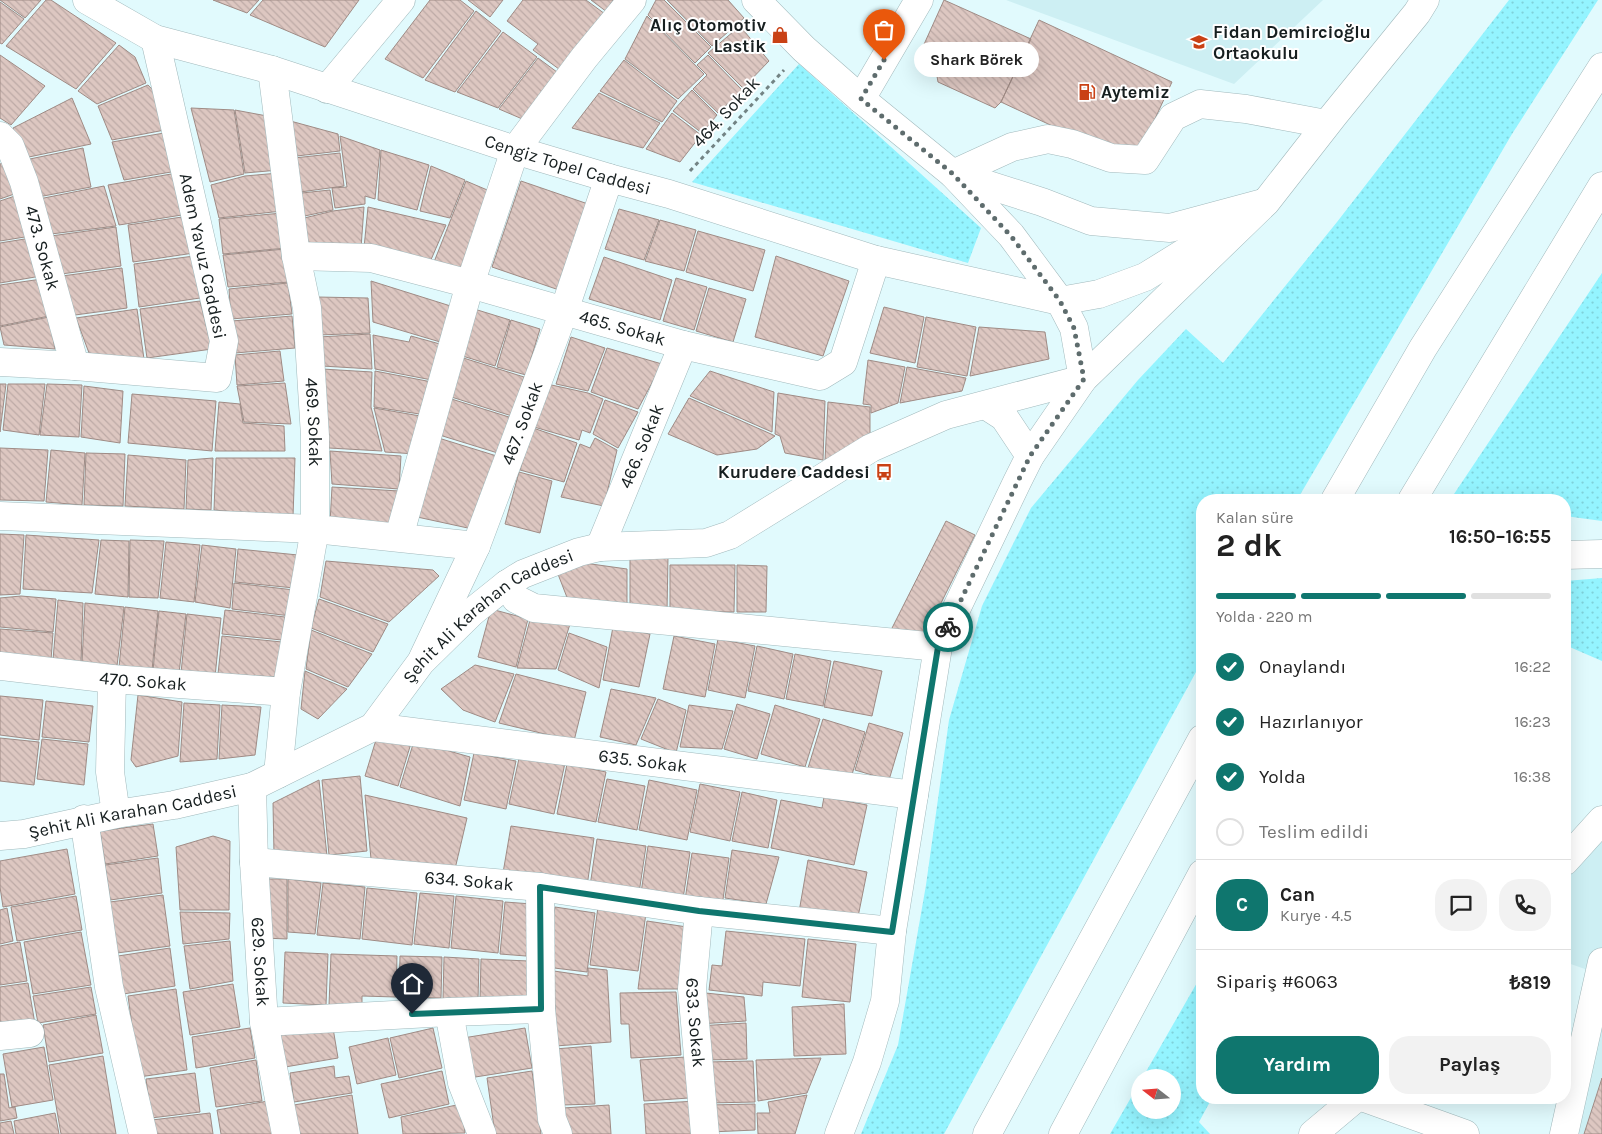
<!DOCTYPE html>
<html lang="tr">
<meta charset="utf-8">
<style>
:root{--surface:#fff;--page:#f2f2f2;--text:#222;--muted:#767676;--line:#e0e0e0;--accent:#0f766e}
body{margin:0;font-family:Karla,sans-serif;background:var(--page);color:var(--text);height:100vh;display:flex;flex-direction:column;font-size:19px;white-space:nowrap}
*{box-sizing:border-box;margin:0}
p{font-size:16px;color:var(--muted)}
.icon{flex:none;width:28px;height:28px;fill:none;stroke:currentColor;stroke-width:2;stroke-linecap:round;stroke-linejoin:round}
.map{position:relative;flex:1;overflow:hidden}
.side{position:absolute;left:1196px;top:494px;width:375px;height:610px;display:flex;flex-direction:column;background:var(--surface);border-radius:20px;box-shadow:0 5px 20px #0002}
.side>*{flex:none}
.needle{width:32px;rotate:287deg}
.fabs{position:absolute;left:1131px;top:1069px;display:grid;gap:10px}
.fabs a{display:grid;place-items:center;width:50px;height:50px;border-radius:50%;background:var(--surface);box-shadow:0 5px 20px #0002;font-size:25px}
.pin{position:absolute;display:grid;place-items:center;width:42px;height:42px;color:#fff;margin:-51px -21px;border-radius:50% 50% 50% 0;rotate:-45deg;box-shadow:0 0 5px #0007}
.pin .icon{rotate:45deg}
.courier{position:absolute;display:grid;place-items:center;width:50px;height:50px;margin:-25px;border:4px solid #0f766e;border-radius:50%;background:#fff;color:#222;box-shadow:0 1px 6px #0007}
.bubble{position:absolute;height:35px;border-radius:18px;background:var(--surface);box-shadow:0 5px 20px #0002;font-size:16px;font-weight:700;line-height:35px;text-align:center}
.overview em{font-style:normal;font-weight:700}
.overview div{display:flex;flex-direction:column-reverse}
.overview{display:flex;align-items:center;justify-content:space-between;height:85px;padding:0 20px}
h1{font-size:32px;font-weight:700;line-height:38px}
.bar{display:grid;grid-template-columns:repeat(4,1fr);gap:8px 5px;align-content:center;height:60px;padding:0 20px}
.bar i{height:6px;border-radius:4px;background:var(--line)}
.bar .selected{background:var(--accent)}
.bar p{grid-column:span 4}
.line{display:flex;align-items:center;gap:12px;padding:0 20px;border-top:1px solid var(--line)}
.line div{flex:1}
.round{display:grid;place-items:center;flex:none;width:52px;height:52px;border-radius:20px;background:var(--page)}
ol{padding:0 20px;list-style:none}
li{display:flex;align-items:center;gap:15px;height:55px}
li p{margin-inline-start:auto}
li .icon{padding:5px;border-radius:50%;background:var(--accent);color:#fff;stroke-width:4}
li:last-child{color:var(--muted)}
li i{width:28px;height:28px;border:2px solid var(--line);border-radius:50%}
.action{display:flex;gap:10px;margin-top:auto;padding:10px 20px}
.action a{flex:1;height:58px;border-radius:20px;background:var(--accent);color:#fff;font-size:20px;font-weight:700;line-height:58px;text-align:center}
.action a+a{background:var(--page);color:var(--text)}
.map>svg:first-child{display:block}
.built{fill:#cdeff3}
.green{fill:url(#green-dots)}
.building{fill:url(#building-back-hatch);stroke:#9f8b85}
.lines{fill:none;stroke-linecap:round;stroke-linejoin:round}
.minor-casing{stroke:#a1b9bc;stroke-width:29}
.major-casing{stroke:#a1b9bc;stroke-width:29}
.highway-casing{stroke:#a1b9bc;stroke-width:29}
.path{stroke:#738384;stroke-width:3;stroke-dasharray:4 4;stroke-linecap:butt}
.minor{stroke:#fff;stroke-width:28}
.major{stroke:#fff;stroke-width:28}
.highway{stroke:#fff;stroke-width:28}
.done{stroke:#5e6c6d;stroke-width:5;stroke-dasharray:0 9}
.route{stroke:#0f766e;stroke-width:6}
.labels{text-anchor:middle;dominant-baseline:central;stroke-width:4;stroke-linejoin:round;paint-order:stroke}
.poi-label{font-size:18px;font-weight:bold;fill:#171f20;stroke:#fff;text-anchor:end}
.street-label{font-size:18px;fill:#171f20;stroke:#fff}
</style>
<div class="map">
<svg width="1602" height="1134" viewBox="0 0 1602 1134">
<defs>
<pattern id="green-dots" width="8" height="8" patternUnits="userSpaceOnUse" patternTransform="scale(1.25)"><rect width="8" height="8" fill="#94f4ff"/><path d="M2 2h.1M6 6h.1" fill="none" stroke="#7fd1da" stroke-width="1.8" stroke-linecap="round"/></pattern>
<pattern id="building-back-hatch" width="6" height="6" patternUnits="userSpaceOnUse" patternTransform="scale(1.25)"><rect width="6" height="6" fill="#ddc7c1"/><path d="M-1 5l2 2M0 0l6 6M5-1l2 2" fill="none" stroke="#bdaaa6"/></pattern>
</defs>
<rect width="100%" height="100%" fill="#e1fafd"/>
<!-- built -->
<path class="built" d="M1006,0H1323L1234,84Z
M1602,836V1134H1560L1602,975L1565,962V878Z"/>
<!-- green -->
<path class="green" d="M1509,0H1598L1512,134L1297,500H1202V661L944,1134H861L898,1045L926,885L949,720L982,606L1031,508L1138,380L1186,329L1223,363L1337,222Z
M799,64L981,228L968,263L692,182Z
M1602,273V521L1565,516V500H1450Z
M1602,578V661L1565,645V581Z
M1202,974V1098H1212L1199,1122L1210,1134H1110L1140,1082V1110H1172V1078L1143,1077Z"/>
<!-- building -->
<path class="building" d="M0,0H41L25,18Z
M46,0H51L116,43L76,89L6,46Z
M213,0H259L247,13Z
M263,0H359L325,47L250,15Z
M430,0H460L474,11L423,78L385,59Z
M468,0H503L490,17Z
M523,0H586L605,14L563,72L533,50L538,44L507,21Z
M591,0H613L607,12Z
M656,0H664L711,47L695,63L648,15Z
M667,0H728L744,18L712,46Z
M944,0L1031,39L1001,102L995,108L938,82L934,59L921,51Z
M0,2L24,19L2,44L0,43Z
M476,11L501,31L455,92L425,80Z
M647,16L704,74L678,99L625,59Z
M1039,20L1172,82L1134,164L1001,102Z
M740,26L769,61L743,88L708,53Z
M503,32L537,57L498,108L457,92Z
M119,45L135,57L146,83L97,104L78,91Z
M0,55L45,86L11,125L0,118Z
M708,55L742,90L718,113L693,89L707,75L697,65Z
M538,58L561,75L527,121L499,109Z
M624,60L677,101L662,122L600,91Z
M148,85L165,103L170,129L112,140L98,106Z
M692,90L717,115L702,133L673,111Z
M599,93L660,123L643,148L572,128Z
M72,98L91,144L24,158L13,128Z
M191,108L234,110L244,174L210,182Z
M235,110L267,116L279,170L245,173Z
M672,113L701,135L680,162L646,149Z
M283,119L338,134L340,151L288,157Z
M170,132L177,171L124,180L112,142Z
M340,136L380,150L375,199L365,196V204L335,208L332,188L347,187Z
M83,148L91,187L38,197L25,160Z
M381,150L429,165L417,210L378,200Z
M340,153L344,186L293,193L294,158Z
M6,162L20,192L0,199V164Z
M431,166L465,180L450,218L420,211Z
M177,173L188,214L119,225L108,185Z
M279,173L282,211L219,218L211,185L245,176Z
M466,181L492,192L464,273L434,262Z
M521,181L591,205L562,291L492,267Z
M104,186L116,226L51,234L39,199Z
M330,190L333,210L295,218L292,194Z
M21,194L31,236L0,241V201Z
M364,207L361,248L303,247L296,220L333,211Z
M368,207L446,225L430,262L364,248Z
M619,209L659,220L644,260L605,249Z
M282,213L286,248L223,254L219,219Z
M189,216L194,253L133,262L128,225Z
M660,220L696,230L684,271L645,261Z
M116,227L121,266L61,274L51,236Z
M698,231L765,250L753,291L686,272Z
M31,238L41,276L0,283V243Z
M285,249L289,282L228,287L223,255Z
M194,256L200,298L139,307L134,264Z
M776,256L849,281L823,356L755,337Z
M604,257L672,280L660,320L589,299Z
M122,268L127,308L75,315L62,276Z
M676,278L707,287L694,330L663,321Z
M42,279L49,316L0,326V285Z
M371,281L457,308L447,344L373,322Z
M288,283L292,314L231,319L229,289Z
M709,288L746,299L733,342L696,331Z
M317,297L368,298L370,333L319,335Z
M200,301L212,349L147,358L140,309Z
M884,307L924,317L915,363L870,353Z
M471,308L510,320L495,366L456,354Z
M137,309L144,359L92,361L76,318Z
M292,316L295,348L235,353L232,321Z
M49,317L55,349L4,345L0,327Z
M926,317L976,327L967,376L917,367Z
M511,320L540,329L526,375L497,367Z
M979,327L1045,332L1049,359L970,376Z
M370,334L372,369L322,366L319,337Z
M373,335L409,342L411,336L447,346L437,381L375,369Z
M571,337L605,348L588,391L556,384Z
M607,348L662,364L638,409L591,392Z
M280,351L284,381L237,385L235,355Z
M457,356L524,377L512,416L445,395Z
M868,360L905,367L898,403L871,413V405L863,404Z
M907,367L966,378L962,391L900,403Z
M322,369L372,372L371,407L382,451L329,448Z
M375,371L437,383L426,415L374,407Z
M710,371L774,392L772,432L690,396Z
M285,383L291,424L244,422L237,386Z
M0,384H6L0,432Z
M8,384H45L39,435L3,430Z
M47,384L82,385L79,437L40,435Z
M547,384L588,393L603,399L590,433L582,430L579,440L534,427Z
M84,386L123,391L120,443L81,437Z
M778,393L825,401L823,460L785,453L780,436L775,434Z
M132,394L216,401L212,451L128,443Z
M445,397L512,418L501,454L433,433Z
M689,398L771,434L775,436L757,449L717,455L668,434Z
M605,400L638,412L618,448L593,434Z
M219,402L240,404L243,423L284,426L285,451H215Z
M828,402L870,407V438L825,460Z
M374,408L426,417L416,454L385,452Z
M533,428L577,443L564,482L520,470Z
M432,436L500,457L477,530L408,515Z
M595,438L617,450L604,506L561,497L580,444L590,448Z
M0,448L48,450L44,501L0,500Z
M51,450L85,453L82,505L46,502Z
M330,451L401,456L399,489L332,484Z
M86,453L125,454L123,506L84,505Z
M128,455L186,460L184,509L125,506Z
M213,458L211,510L186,509L188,460Z
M216,458H295L293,517L214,510Z
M519,472L552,481L540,533L505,524Z
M332,487L399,491L388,527L330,523Z
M946,521L975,535L922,641L889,634Z
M0,534L24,535L20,594L0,595Z
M26,535L99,540L92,593L23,589Z
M101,540L129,541L128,597L95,594Z
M130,540L164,541L158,598L129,597Z
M166,542L200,545L194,602L160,598Z
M202,545L236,549L230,608L195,602Z
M238,549L298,555L294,588L235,582Z
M630,557H668L667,611H630Z
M326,561L433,570L439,576L389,622L320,597Z
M584,563L627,569V611L568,600L556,569Z
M670,565H735L734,612L670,611Z
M737,565L767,566L766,612H737Z
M234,583L294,590L291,616L232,609Z
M21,596L56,599L53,632L0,627V598Z
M319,599L388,624L373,652L311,628Z
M58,600L83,603L81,662L53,660Z
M85,603L124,607L117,666L82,662Z
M125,607L158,611L152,670L119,667Z
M491,609L528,619L516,667L478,657Z
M225,610L285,617L282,640L222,634Z
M159,611L186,614L179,673L153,670Z
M187,614L221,618L215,677L181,673Z
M530,620L570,624L556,669L517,668Z
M613,627L650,634L639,687L603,680Z
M0,629L53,633L51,660L0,656Z
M311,630L372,654L348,687L306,669Z
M569,633L607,647L599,688L558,670Z
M222,636L282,642L277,677L218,674Z
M674,636L715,644L705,697L663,689Z
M718,639L755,646L745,698L708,690Z
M757,646L793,654L784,699L748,691Z
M795,654L831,661L823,706L786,699Z
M834,661L882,671L872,716L824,707Z
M475,665L514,674L495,722L463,710L441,689Z
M305,671L347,689L318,719L301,709Z
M516,674L586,692L574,741L499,723Z
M611,689L656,698L636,745L600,737Z
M138,695L182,702L178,756L136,767L131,760Z
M0,696L43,700L39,740L0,735Z
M658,699L686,710L676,753L641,739Z
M46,701L93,706L89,742L42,737Z
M184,703L220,705L217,759L180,762Z
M737,704L770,714L757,759L724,749Z
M222,705L261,707L255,755L219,759Z
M689,705L733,711L722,749L680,747Z
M775,705L820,719L805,767L761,754Z
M823,719L865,732L850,781L808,768Z
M869,723L903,733L889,780L855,770Z
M379,730L412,740L398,786L365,776Z
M0,738L39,742L34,785L0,781Z
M42,739L88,744L84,785L37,779Z
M414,741L470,757L460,806L400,787Z
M474,753L516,761L506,809L464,800Z
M520,754L565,763L554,814L509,804Z
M567,764L606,772L596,822L557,814Z
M360,776L367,851L329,855L322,780Z
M607,779L645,786L637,830L598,822Z
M319,780L327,856L274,854L273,803Z
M649,780L697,790L687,840L639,830Z
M700,784L740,792L730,841L690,832Z
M742,792L777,800L768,848L732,841Z
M365,795L467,818L455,869L371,859Z
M824,797L867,805L854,865L771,848L781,800L822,808Z
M153,824L158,856L105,864L100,831Z
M511,826L594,838L587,886L503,873Z
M213,836L230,841L229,910H180L176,847Z
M597,839L646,846L639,893L590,886Z
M648,846L690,852L683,899L641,893Z
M67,849L75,894L3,907L0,887V861Z
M732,850L779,857L766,904L725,898Z
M692,853L729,858L722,906L685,900Z
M158,858L162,893L110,900L105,865Z
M808,860L867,872L857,922L799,912Z
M264,879H287V939L264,938Z
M288,879L321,883L315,934L288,932Z
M323,883L365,887L360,939L317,935Z
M367,888L417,893L412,945L362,939Z
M420,893L454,896L449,948L414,944Z
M163,895L170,946L117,953L110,902Z
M76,896L82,930L17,941L11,907Z
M456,896L503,901L498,953L451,948Z
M505,902L532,904L526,956L500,954Z
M555,907L595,913L587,972L546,967Z
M598,907L646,913L638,971L590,965Z
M7,908L13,941L0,944V910Z
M180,912L230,913L229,939L183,944Z
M647,921L687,927V989H638Z
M726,931L805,939L800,986L763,982L762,996L709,990L712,965L722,966Z
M81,932L91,985L33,994L24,942Z
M808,939L856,944L850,1002L802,997Z
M230,941L233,981L190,989L184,946Z
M20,942L27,981L0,985V946Z
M170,948L175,986L123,994L118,956Z
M285,952L328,954L326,1005L283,1003Z
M331,954L397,956L396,997L362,996V1006L329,1005Z
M400,956L442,957L441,998L399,997Z
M444,957L479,959L478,1000L443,999Z
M481,959L529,961L527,1002L480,1000Z
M588,968L607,970L611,1042L555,1046L547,970L588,976Z
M28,983L35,1024L0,1030V987Z
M233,984L240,1027L190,1035L183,992Z
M91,987L96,1014L38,1023L33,996Z
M176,989L187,1070L139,1077L128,996Z
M676,992L681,1055L631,1058L629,1024H621L620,993Z
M696,992L744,997L746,1021L698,1024Z
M844,1004L846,1054L794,1056L792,1007Z
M96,1015L103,1053L49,1062L43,1025Z
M332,1022L338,1058L285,1067L279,1031Z
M746,1023L747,1059L707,1060L698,1026Z
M250,1028L255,1058L196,1068L192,1037Z
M433,1028L442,1068L399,1078L390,1038Z
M525,1028L532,1068L469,1078L463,1038Z
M388,1038L396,1075L357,1084L349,1047Z
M591,1046L595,1104L562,1105L555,1049Z
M44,1047L53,1100L12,1107L3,1054Z
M103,1056L116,1134H61L49,1065Z
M686,1057L689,1098L644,1101L640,1060Z
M821,1058L807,1093L758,1101L756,1060Z
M256,1060L262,1101L216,1107L210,1068Z
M753,1061L755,1102L709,1103L707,1062Z
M334,1066L335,1078L349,1076L352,1093L294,1102L290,1073Z
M442,1071L449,1104L389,1118L381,1084Z
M532,1071L541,1134H495L487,1078Z
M195,1073L200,1112L151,1118L146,1079Z
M0,1074H4L9,1108L15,1107L17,1118L0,1121Z
M1602,1078V1134H1584Z
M352,1095L358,1134H299L294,1105Z
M807,1095L795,1134H758L757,1113H770L768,1102Z
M268,1101L274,1134H221L217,1110Z
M697,1101L699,1134H646L644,1104Z
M461,1104L465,1133L403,1134L401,1117Z
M755,1104V1130L710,1132L709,1105Z
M609,1105L611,1134H565L563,1108Z
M55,1113L59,1134H16L14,1121Z
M210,1113L213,1134H153L152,1120Z
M11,1121L14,1134H0V1123Z"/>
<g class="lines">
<!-- minor casing -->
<g class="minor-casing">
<g id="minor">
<path id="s1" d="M87,0L155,39L272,70L515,150L609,178L669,194L876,260L1060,301"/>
<path id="s2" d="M272,70L296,256L307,308L315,436V529L286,692L278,774"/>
<path d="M327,89L401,0"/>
<path d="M861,99L919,0"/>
<path id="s3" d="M0,136L10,146L24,182L75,366"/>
<path d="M953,174L1012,147L1048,139L1072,144L1111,158L1145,160L1173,117L1200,104L1246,109L1326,124"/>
<path id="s4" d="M296,256L371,258L470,284L683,345L820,376L843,362L876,260"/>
<path d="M0,362L75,366L217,378L224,341L155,39"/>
<path d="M0,516L315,529L476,546"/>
<path d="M399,537L470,284L515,150L584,58L632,0"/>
<path id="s5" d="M600,547L683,345"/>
<path d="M507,584L516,599L534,608L938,647"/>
<path id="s6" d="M423,658L476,546L564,311L609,178"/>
<path id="s7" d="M0,666L112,679L286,692"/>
<path d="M112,679L110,772L116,814"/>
<path id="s8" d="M373,727L914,795"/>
<path id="s9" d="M252,787L254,862L264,1022L286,1134"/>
<path d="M84,819L109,987L143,1134"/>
<path id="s10" d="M254,862L540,887L699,911L892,931"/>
<path d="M540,887L541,1009L552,1119L558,1134"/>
<path id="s11" d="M699,911L692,989L705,1134"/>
<path d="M449,1012L462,1083L482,1134"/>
<path d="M264,1022L449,1012L541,1009"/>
<path d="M0,1036L30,1033"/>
<path d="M1365,1098L1465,1134"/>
<path d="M1564,1134L1602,962"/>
</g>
</g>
<!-- major casing -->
<g class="major-casing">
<g id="major">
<path d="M756,0L804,49L861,99L953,174L1011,235L1060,301L1074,328L1083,379"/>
<path d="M954,174L1042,202L1091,221L1170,228L1263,203"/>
<path d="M1060,301L1099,294L1145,277L1221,230"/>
<path d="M987,406L1004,417L1030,456"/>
<path id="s12" d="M0,836L24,834L116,814L174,805L252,787L373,727L421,662L472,612L507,584L523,574L579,552L600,547L706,543L730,535L871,448L946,415L1083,379"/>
<path d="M1565,861L1602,820"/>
<path d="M839,1134L867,1062L885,1001L892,931L938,647L1017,482L1030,456L1083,379L1266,202L1334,115L1417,13L1425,0"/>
<path d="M1313,1134L1356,1098"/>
</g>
</g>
<!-- highway casing -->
<g class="highway-casing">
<path id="highway" d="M1335,500L1423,348L1602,67
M1412,500L1602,186
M1565,555L1602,554
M987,1134L1202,739
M1063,1134L1202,874"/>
</g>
<!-- path -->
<path class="path" d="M690,171L784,70"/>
<!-- minor -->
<use href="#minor" class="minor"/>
<!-- major -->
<use href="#major" class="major"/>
<!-- highway -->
<use href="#highway" class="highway"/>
</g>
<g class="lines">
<!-- done -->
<path class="done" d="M884,60L861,99L953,174L1011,236L1060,301L1074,328L1084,379L1030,456L948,627"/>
<!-- route -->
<path class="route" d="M412,1014L541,1009L540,887L699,911L892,932L938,647L948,627"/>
</g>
<!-- icons -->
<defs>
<g id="shop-bare" transform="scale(1.35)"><path d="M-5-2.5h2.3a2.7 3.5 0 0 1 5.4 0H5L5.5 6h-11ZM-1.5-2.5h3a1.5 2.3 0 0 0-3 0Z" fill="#c94115" stroke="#fff" stroke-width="2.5" paint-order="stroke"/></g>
<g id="school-bare" transform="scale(1.35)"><path d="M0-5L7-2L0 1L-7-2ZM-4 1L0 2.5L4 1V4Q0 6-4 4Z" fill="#c94115" stroke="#fff" stroke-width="2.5" paint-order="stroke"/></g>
<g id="fuel-bare" transform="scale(1.35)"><path d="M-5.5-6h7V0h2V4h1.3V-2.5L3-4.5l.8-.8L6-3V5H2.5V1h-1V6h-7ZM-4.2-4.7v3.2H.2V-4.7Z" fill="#c94115" stroke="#fff" stroke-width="2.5" paint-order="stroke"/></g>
<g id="bus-bare" transform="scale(1.35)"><path d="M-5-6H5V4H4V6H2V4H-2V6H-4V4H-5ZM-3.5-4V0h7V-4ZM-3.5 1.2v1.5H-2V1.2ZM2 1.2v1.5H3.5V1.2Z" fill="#c94115" stroke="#fff" stroke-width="2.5" paint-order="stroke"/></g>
</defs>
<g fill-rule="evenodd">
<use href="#shop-bare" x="780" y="35"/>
<use href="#school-bare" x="1199" y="42"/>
<use href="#fuel-bare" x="1087" y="92"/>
<use href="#bus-bare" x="884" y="472"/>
</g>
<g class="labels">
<!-- poi labels -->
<g class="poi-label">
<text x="766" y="25">Alıç Otomotiv<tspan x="766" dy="21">Lastik</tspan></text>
<text x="1213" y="32" text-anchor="start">Fidan Demircioğlu<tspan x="1213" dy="21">Ortaokulu</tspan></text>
<text x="1101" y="92" text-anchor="start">Aytemiz</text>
<text x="870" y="472">Kurudere Caddesi</text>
</g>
<!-- street labels -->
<g class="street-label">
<text transform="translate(726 112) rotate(-47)">464. Sokak</text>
<text stroke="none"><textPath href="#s1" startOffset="510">Cengiz Topel Caddesi</textPath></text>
<text stroke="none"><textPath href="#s3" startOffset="121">473. Sokak</textPath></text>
<text transform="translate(203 256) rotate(78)">Adem Yavuz Caddesi</text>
<text stroke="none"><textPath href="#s4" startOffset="336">465. Sokak</textPath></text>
<text stroke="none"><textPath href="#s2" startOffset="355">469. Sokak</textPath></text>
<text stroke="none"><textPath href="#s6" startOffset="255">467. Sokak</textPath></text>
<text stroke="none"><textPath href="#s5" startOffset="109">466. Sokak</textPath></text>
<text stroke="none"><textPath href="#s12" startOffset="555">Şehit Ali Karahan Caddesi</textPath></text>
<text stroke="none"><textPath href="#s7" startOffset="144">470. Sokak</textPath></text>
<text stroke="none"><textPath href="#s8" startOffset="272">635. Sokak</textPath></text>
<text stroke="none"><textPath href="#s12" startOffset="135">Şehit Ali Karahan Caddesi</textPath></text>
<text stroke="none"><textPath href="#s10" startOffset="216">634. Sokak</textPath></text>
<text stroke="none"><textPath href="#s9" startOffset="175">629. Sokak</textPath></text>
<text stroke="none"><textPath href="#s11" startOffset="112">633. Sokak</textPath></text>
</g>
</g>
</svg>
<div class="fabs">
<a><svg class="needle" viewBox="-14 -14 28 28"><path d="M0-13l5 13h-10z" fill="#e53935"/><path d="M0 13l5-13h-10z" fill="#767676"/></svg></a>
</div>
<div class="pin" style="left:884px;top:60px;background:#ea580c"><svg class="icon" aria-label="bag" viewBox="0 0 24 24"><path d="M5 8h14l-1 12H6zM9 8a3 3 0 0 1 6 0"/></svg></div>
<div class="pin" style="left:412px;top:1014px;background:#1f2937"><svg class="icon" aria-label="home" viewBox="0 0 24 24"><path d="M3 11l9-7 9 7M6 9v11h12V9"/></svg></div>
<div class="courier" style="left:948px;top:627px"><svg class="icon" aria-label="bike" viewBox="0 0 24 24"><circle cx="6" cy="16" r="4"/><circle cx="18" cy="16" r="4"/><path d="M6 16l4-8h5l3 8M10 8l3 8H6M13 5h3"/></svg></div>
<div class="bubble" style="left:914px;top:42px;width:125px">Shark Börek</div>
<section class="side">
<div class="overview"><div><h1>2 dk</h1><p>Kalan süre</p></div><em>16:50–16:55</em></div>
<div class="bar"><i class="selected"></i><i class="selected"></i><i class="selected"></i><i></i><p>Yolda · 220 m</p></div>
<ol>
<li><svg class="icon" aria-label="check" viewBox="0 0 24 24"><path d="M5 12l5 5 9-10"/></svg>Onaylandı<p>16:22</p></li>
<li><svg class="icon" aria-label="check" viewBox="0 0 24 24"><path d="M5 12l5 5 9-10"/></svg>Hazırlanıyor<p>16:23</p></li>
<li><svg class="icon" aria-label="check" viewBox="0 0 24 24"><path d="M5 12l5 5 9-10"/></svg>Yolda<p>16:38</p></li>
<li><i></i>Teslim edildi</li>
</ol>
<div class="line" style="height:90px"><b class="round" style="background:var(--accent);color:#fff">C</b><div><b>Can</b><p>Kurye · 4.5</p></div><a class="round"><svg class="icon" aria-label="chat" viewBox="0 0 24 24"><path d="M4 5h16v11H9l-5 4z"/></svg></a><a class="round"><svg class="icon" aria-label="phone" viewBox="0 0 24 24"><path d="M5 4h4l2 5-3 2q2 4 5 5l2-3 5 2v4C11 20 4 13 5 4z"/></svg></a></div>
<div class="line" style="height:65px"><div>Sipariş #6063</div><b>₺819</b></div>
<div class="action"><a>Yardım</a><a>Paylaş</a></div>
</section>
</div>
